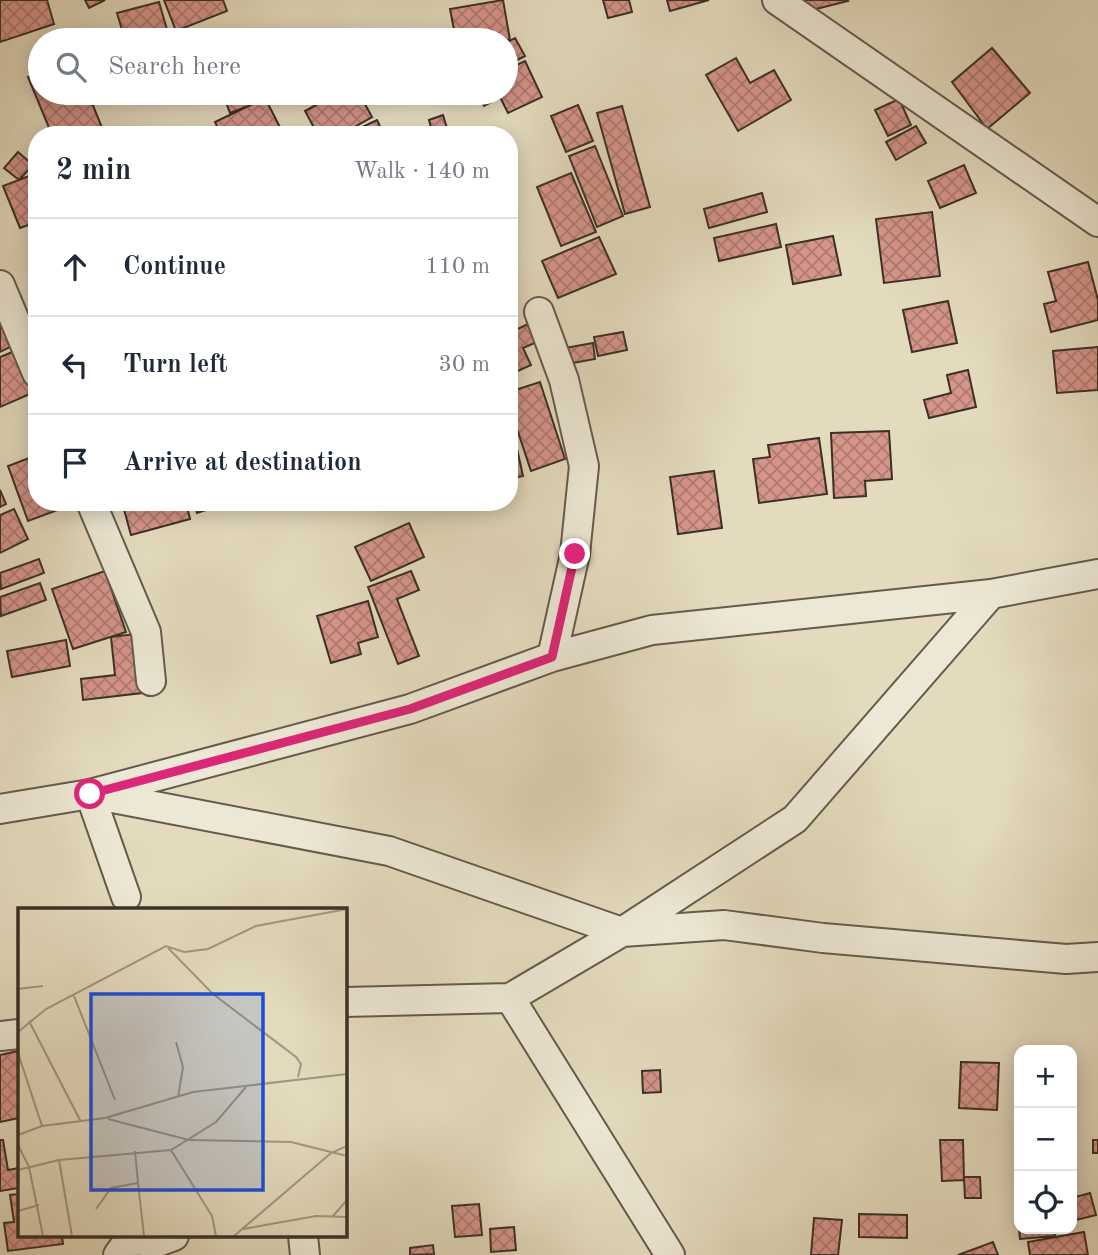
<!DOCTYPE html>
<html lang="en">
<head>
<meta charset="utf-8">
<style>
  :root { --surface:#fff; --page:#f6f6f7; --text:#1f2937; --muted:#747a83; --line:#e0e1e3 }
  body { margin:0; font-family:"Old Standard TT",serif; background:var(--page); color:var(--text) }
  .controls { position:absolute; right:21px; bottom:21px; display:grid; overflow:hidden; border-radius:14px; box-shadow:0 4px 18px #0003 }
  .controls button { width:63px; height:63px; display:grid; place-items:center; padding:0; border:0; border-bottom:2px solid var(--line); background:var(--surface); color:var(--text); font:35px sans-serif }
  .stop { position:absolute; width:21px; height:21px; margin:-16px; border:5px solid #db2777; border-radius:50%; background:#fff }
  .stop.end { background:#db2777; border-color:#fff; box-shadow:0 2px 7px #0008 }
  .list { margin:0; padding:0; list-style:none }
  h2 { display:flex; justify-content:space-between; align-items:center; height:91px; margin:0; padding:0 28px; font-size:30px }
  h2 small { font-size:23px; font-weight:400; color:var(--muted) }
  .list li { display:grid; grid-template-columns:46px 1fr auto; gap:21px; align-items:center; box-sizing:border-box; height:98px; padding:0 28px; border-top:2px solid var(--line) }
  .list b { display:block; font-size:26px; white-space:nowrap }
  .list em { font-size:23px; font-style:normal; color:var(--muted) }
  .icon { flex:none; width:38px; height:38px; fill:none; stroke:currentColor; stroke-width:2; stroke-linecap:round; stroke-linejoin:round }
  .map { position:relative; flex:none; width:1098px; height:1255px; overflow:hidden }
  .search { position:absolute; background:var(--surface); box-shadow:0 4px 18px #0003; left:28px; top:28px; width:490px; height:77px; display:flex; align-items:center; gap:18px; box-sizing:border-box; padding:0 24px; border-radius:38px; color:var(--muted); font-size:26px }
  .panel { position:absolute; background:var(--surface); box-shadow:0 4px 18px #0003; left:28px; top:126px; width:490px; height:385px; border-radius:28px }
  .map>svg:first-child { display:block }
</style>
</head>
<body>
<div class="map">
<svg width="1098" height="1255" viewBox="0 0 1098 1255">
  <defs>
    <pattern id="building-cross-hatch" width="8" height="8" patternUnits="userSpaceOnUse" patternTransform="scale(1.75)"><rect width="8" height="8" fill="#d6958b"/><path d="M0 0l8 8M0 8l8-8" fill="none" stroke="#af7a72"/></pattern>
  </defs>
  <rect width="100%" height="100%" fill="#e4dbbe"/>
  <filter id="stains"><feTurbulence type="fractalNoise" baseFrequency=".00286" numOctaves="4"/><feColorMatrix values="0 0 0 0 .2 0 0 0 0 .09 0 0 0 0 .02 0 0 0 .5 -.17"/></filter>
  <radialGradient id="worn" r=".72"><stop offset=".6" stop-color="#630" stop-opacity="0"/><stop offset="1" stop-color="#630" stop-opacity=".3"/></radialGradient>
  <!-- building -->
  <path fill="url(#building-cross-hatch)" stroke="#3b3027" stroke-width="2" d="M 0,0 L 47,0 L 54,24 L 0,42 Z
    M 85,0 L 105,0 L 89,8 Z
    M 164,0 L 223,0 L 227,11 L 176,31 Z
    M 503,0 L 510,40 L 456,40 L 450,9 Z
    M 603,0 L 629,0 L 632,12 L 608,18 Z
    M 667,0 L 709,0 L 670,11 Z
    M 805,0 L 847,0 L 848,1 L 808,11 Z
    M 159,2 L 170,40 L 125,40 L 117,13 Z
    M 515,38 L 525,56 L 506,66 L 506,43 Z
    M 992,48 L 1030,93 L 987,129 L 952,82 Z
    M 736,58 L 750,83 L 774,70 L 791,100 L 738,131 L 706,75 Z
    M 525,61 L 542,97 L 508,113 L 498,93 L 506,93 L 506,70 Z
    M 40,72 L 40,93 L 88,93 L 105,135 L 52,135 L 28,77 Z
    M 235,93 L 244,93 L 249,106 L 230,113 L 224,97 Z
    M 338,93 L 359,93 L 372,117 L 340,135 L 318,135 L 305,111 Z
    M 477,93 L 496,93 L 499,98 L 484,106 Z
    M 265,98 L 284,135 L 221,135 L 215,122 Z
    M 899,99 L 911,125 L 888,136 L 875,110 Z
    M 578,105 L 593,141 L 566,152 L 551,116 Z
    M 622,106 L 650,207 L 625,214 L 597,113 Z
    M 443,115 L 449,135 L 433,135 L 429,120 Z
    M 377,120 L 384,135 L 359,135 L 356,130 Z
    M 916,126 L 926,143 L 896,160 L 886,142 Z
    M 595,146 L 623,216 L 597,227 L 569,156 Z
    M 18,152 L 33,165 L 19,180 L 4,168 Z
    M 964,165 L 976,193 L 940,208 L 928,181 Z
    M 37,173 L 37,222 L 20,228 L 3,186 Z
    M 571,173 L 596,232 L 561,246 L 537,187 Z
    M 762,193 L 767,212 L 709,228 L 704,209 Z
    M 932,212 L 940,276 L 884,283 L 876,219 Z
    M 776,224 L 781,247 L 719,261 L 714,238 Z
    M 833,236 L 841,275 L 793,284 L 786,245 Z
    M 599,237 L 616,274 L 558,298 L 542,261 Z
    M 1088,262 L 1098,300 L 1098,320 L 1051,332 L 1044,304 L 1056,301 L 1048,272 Z
    M 948,301 L 957,343 L 912,352 L 903,310 Z
    M 0,310 L 16,344 L 0,352 Z
    M 528,324 L 537,342 L 523,348 L 531,365 L 509,375 L 509,333 Z
    M 623,332 L 627,350 L 598,356 L 594,337 Z
    M 593,343 L 595,359 L 567,364 L 565,348 Z
    M 1098,347 L 1098,390 L 1057,393 L 1053,351 Z
    M 19,349 L 37,391 L 0,407 L 0,357 Z
    M 968,370 L 976,407 L 929,418 L 924,400 L 951,393 L 947,375 Z
    M 540,382 L 565,459 L 531,471 L 509,405 L 509,392 Z
    M 509,412 L 523,476 L 509,479 Z
    M 889,431 L 892,479 L 865,481 L 866,496 L 834,498 L 831,433 Z
    M 819,438 L 827,494 L 759,503 L 753,459 L 770,457 L 768,445 Z
    M 37,455 L 37,502 L 71,502 L 71,505 L 28,521 L 8,466 Z
    M 714,471 L 722,528 L 678,534 L 670,477 Z
    M 0,490 L 6,504 L 0,507 Z
    M 122,502 L 186,502 L 190,519 L 131,535 Z
    M 194,502 L 230,502 L 197,513 Z
    M 14,509 L 28,539 L 0,553 L 0,515 Z
    M 409,523 L 424,557 L 371,581 L 355,547 Z
    M 39,559 L 44,573 L 1,589 L 0,573 Z
    M 105,571 L 126,632 L 73,649 L 52,589 Z
    M 411,571 L 419,590 L 397,599 L 419,656 L 398,664 L 368,587 Z
    M 40,583 L 46,600 L 1,616 L 0,597 Z
    M 368,601 L 378,637 L 358,643 L 361,654 L 331,663 L 317,616 Z
    M 135,634 L 142,693 L 83,700 L 81,679 L 115,675 L 111,637 Z
    M 66,640 L 70,666 L 12,677 L 7,651 Z
    M 18,1051 L 19,1118 L 0,1122 L 0,1055 Z
    M 961,1062 L 999,1063 L 997,1110 L 959,1108 Z
    M 660,1070 L 661,1092 L 643,1093 L 642,1071 Z
    M 0,1140 L 3,1140 L 8,1170 L 19,1168 L 19,1188 L 0,1191 Z
    M 940,1140 L 963,1140 L 964,1180 L 942,1181 Z
    M 1093,1140 L 1098,1140 L 1098,1153 L 1093,1153 Z
    M 964,1177 L 980,1177 L 981,1198 L 965,1198 Z
    M 1090,1193 L 1096,1215 L 1072,1221 L 1072,1198 Z
    M 19,1194 L 19,1236 L 62,1236 L 63,1244 L 8,1251 L 4,1223 L 14,1222 L 10,1195 Z
    M 479,1204 L 482,1235 L 455,1237 L 452,1206 Z
    M 859,1214 L 907,1215 L 907,1238 L 859,1237 Z
    M 814,1218 L 842,1220 L 838,1255 L 811,1255 Z
    M 1018,1218 L 1019,1229 L 1054,1229 L 1055,1236 L 1020,1239 Z
    M 514,1227 L 516,1250 L 491,1252 L 490,1229 Z
    M 1084,1232 L 1088,1255 L 1030,1255 L 1028,1242 Z
    M 993,1242 L 998,1255 L 958,1255 Z
    M 433,1245 L 434,1254 L 410,1255 L 410,1248 Z"/>
  <g fill="none" stroke-linecap="round" stroke-linejoin="round">
    <defs>
      <path id="minor" d="M 777,0 L 1098,222
        M 0,285 L 37,373
        M 539,312 L 564,380 L 584,466 L 575,554 L 552,657
        M 91,502 L 146,632 L 151,681
        M 90,794 L 126,897
        M 97,795 L 389,851 L 622,932 L 724,925 L 823,938 L 1066,959 L 1098,957
        M 0,809 L 90,794 L 410,709 L 552,657 L 652,630 L 991,594 L 1098,574
        M 510,998 L 670,1255
        M 345,1002 L 510,998 L 622,932 L 795,819 L 991,594
        M 0,1036 L 19,1034
        M 303,1236 L 305,1255
        M 118,1255 L 129,1240 L 158,1242 L 174,1236"/>
    </defs>
    <!-- minor casing -->
    <use href="#minor" stroke="#655b4d" stroke-width="32"/>
    <!-- minor -->
    <use href="#minor" stroke="#ede8d5" stroke-width="28"/>
  </g>
  <g fill="none" stroke-linecap="round" stroke-linejoin="round">
    <!-- route -->
    <path stroke="#db2777" stroke-width="9" d="M 90,794 L 410,709 L 552,657 L 575,554"/>
  </g>
  <!-- overview -->
  <g transform="translate(18 908)">
    <rect width="329" height="329" fill="#e4dbbe"/>
    <path fill="none" stroke="#a09782" stroke-width="2" d="M 150,40 L 195,86 L 278,149 L 283,156 L 280,169M 0,81 L 25,78M 56,88 L 97,192M 11,113 L 63,214M 0,124 L 28,101 L 148,38 L 166,44 L 190,41 L 238,18 L 329,1M 158,134 L 165,159 L 160,189M 0,145 L 24,218M 90,211 L 171,232 L 273,234 L 329,248M 0,227 L 24,218 L 87,210 L 175,184 L 329,166M 0,237 L 11,259 L 25,328M 153,242 L 194,308 L 198,328M 41,252 L 54,328M 0,262 L 41,252 L 153,242 L 198,214 L 228,179M 120,275 L 126,328M 78,301 L 93,280 L 120,275 L 117,243M 0,303 L 21,297M 315,308 L 329,292M 225,321 L 298,308 L 329,309M 216,328 L 313,245 L 329,238"/>
    <path fill="#1d4ed8" fill-opacity="0.15" stroke="#1d4ed8" stroke-width="3.5" d="M 73,86 L 245,86 L 245,282 L 73,282 Z"/>
    <rect width="329" height="329" fill="none" stroke="#3b3027" stroke-width="3.5"/>
  </g>
  <rect width="100%" height="100%" filter="url(#stains)"/>
  <rect width="100%" height="100%" fill="url(#worn)"/>
</svg>
<div class="controls">
<button>+</button>
<button>−</button>
<button><svg class="icon" aria-label="locate" viewBox="0 0 24 24"><circle cx="12" cy="12" r="6"/><path d="M12 2v4M12 18v4M2 12h4M18 12h4"/></svg></button>
</div>
<div class="stop" style="left:90px;top:794px"></div>
<div class="stop end" style="left:575px;top:554px"></div>
<div class="search"><svg class="icon" aria-label="search" viewBox="0 0 24 24"><circle cx="10" cy="10" r="6"/><path d="M15 15l6 6"/></svg>Search here</div>
<section class="panel">
<h2>2 min<small>Walk · 140 m</small></h2>
<ul class="list">
<li><svg class="icon" aria-label="ahead" viewBox="0 0 24 24"><path d="M12 20V5M6 11l6-6 6 6"/></svg><div><b>Continue</b></div><em>110 m</em></li>
<li><svg class="icon" aria-label="left" viewBox="0 0 24 24"><path d="M17 20v-9H6M10 6l-5 5 5 5"/></svg><div><b>Turn left</b></div><em>30 m</em></li>
<li><svg class="icon" aria-label="arrive" viewBox="0 0 24 24"><path d="M6 21V4h12l-3 4 3 4H6"/></svg><div><b>Arrive at destination</b></div></li>
</ul>
</section>
</div>
</body>
</html>
